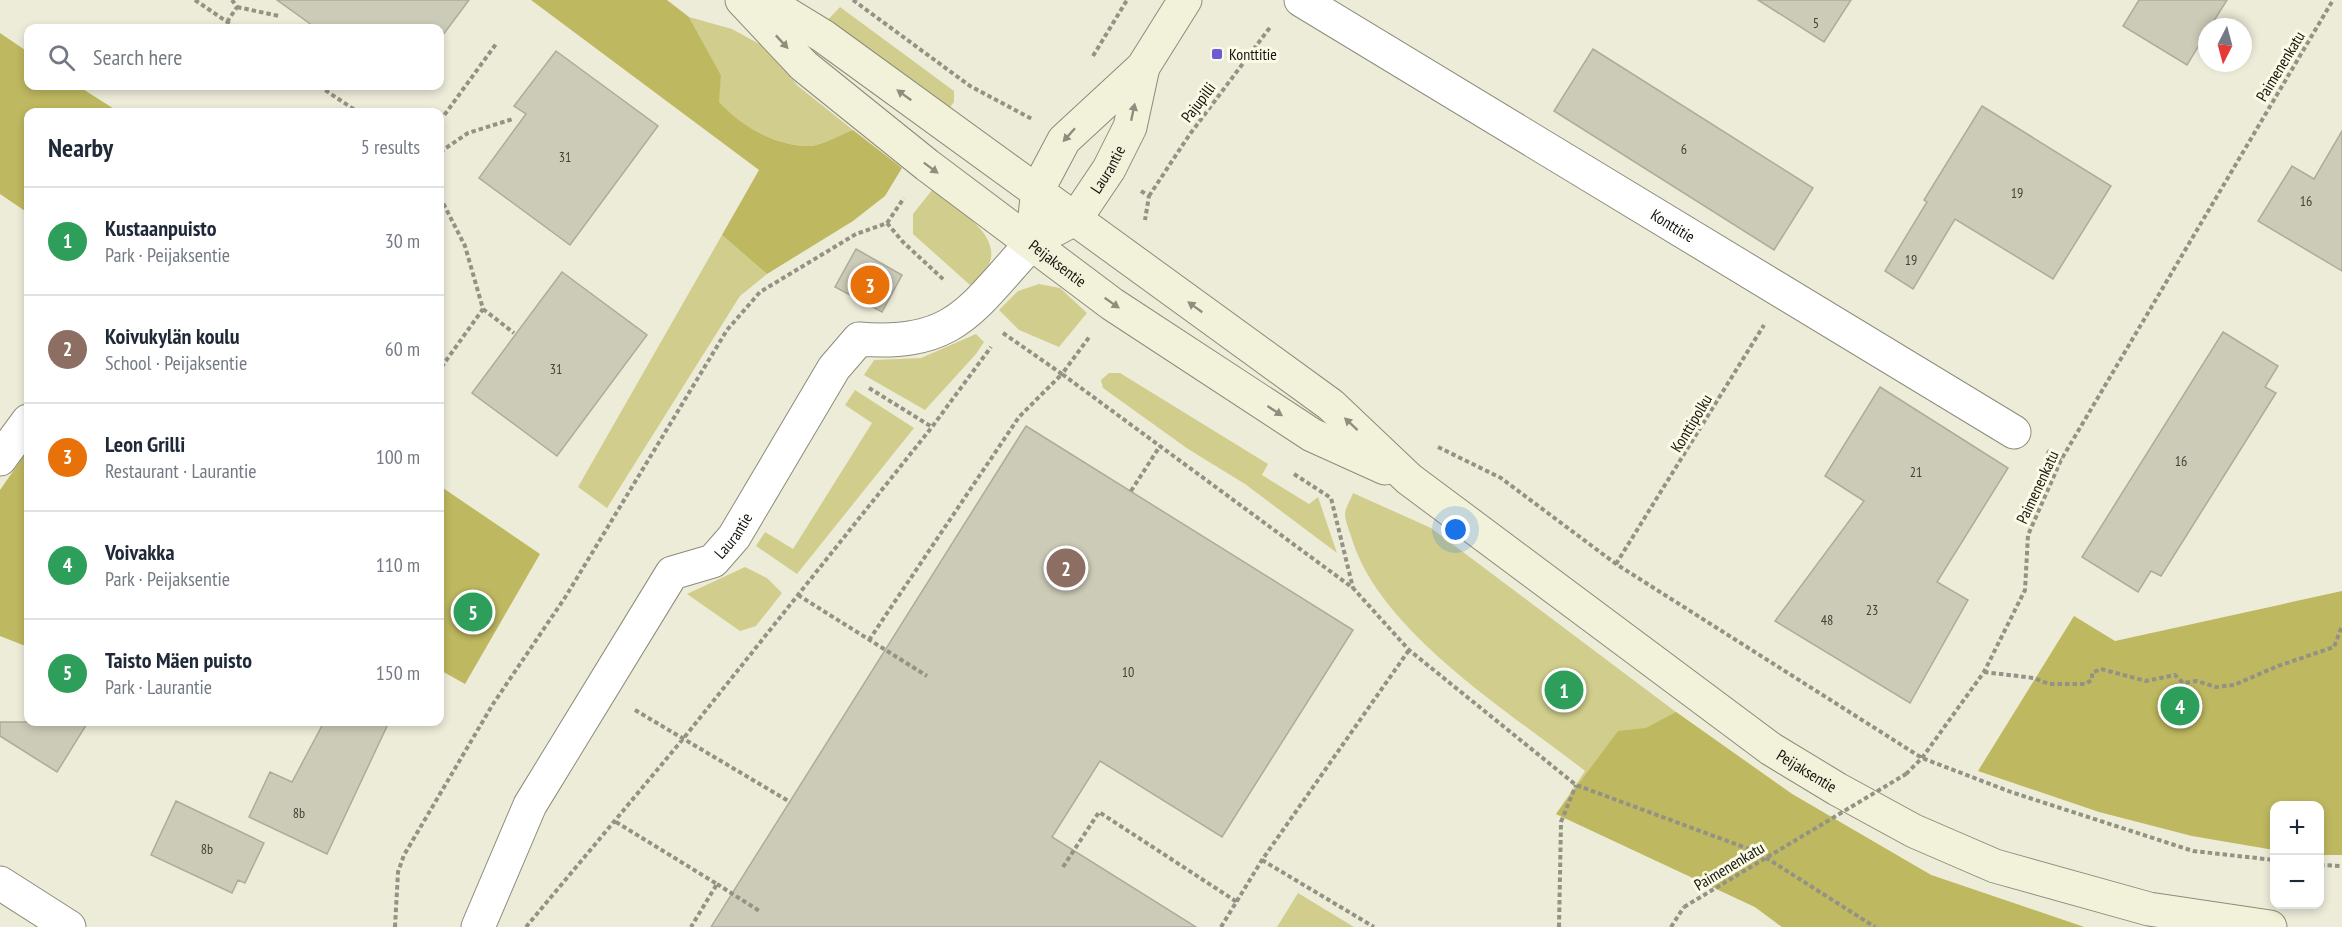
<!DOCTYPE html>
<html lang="en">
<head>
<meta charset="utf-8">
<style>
  :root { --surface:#fff; --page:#f2f2f3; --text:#1f2937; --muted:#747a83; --line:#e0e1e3; --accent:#111827 }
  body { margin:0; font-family:"PT Sans Narrow",sans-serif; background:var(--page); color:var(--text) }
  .controls { position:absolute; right:18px; bottom:18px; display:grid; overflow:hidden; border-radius:12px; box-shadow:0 3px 9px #0003 }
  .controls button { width:54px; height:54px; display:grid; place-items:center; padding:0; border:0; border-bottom:2px solid var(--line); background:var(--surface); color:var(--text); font:30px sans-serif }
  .compass { position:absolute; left:2198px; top:18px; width:54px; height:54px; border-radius:50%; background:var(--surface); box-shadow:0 3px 9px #0003; rotate:186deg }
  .you { position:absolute; left:1456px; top:530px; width:21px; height:21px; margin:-15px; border:4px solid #fff; border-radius:50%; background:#1a73e8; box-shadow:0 0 0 9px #1a73e833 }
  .badge { display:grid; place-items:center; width:39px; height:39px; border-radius:50%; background:var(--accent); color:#fff; font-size:20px; font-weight:700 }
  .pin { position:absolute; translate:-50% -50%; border:3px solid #fff; box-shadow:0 2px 6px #0006 }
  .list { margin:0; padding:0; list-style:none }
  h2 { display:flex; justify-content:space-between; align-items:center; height:78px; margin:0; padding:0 24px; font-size:26px }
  h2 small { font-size:20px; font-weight:400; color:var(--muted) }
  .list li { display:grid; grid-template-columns:39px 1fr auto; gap:18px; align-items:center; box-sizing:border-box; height:108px; padding:0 24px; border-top:2px solid var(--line) }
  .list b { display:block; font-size:22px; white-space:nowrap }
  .list p { margin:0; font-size:20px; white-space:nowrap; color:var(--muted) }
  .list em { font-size:20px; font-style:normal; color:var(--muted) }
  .icon { flex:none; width:33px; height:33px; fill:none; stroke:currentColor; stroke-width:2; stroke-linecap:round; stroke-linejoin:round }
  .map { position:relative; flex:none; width:2342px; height:927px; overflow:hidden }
  .search { position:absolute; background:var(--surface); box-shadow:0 3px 9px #0003; left:24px; top:24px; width:420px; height:66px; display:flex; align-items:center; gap:15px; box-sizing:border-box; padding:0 21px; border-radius:12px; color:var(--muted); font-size:22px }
  .panel { position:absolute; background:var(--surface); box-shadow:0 3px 9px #0003; left:24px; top:108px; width:420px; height:618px; border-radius:12px }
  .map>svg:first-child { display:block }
</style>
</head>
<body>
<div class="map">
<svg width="2342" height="927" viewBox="0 0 2342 927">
  <rect width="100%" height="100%" fill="#edecd9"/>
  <!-- green -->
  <path fill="#d1ce8d" d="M 840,7 L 954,91 L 954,102 L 948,110 L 824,24 Z
    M 689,17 L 732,29 L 765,47 L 798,86 L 853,130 C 841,134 822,146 809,146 C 775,146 741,126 718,102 L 721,75 Z
    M 932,190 C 962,212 1024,247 970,285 L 913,234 L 913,214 Z
    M 722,235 L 767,274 L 740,296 L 607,508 L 578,487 Z
    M 1039,284 L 1060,288 L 1087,313 L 1059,347 L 1019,330 L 999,310 L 1018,291 Z
    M 976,334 L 984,342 L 976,354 L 925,410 L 864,375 L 874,360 L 921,358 Z
    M 1109,373 L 1120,373 L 1268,464 L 1262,475 L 1309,504 L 1318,497 L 1337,553 L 1245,484 L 1188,449 L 1103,388 L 1101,380 Z
    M 855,390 L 914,428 L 797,574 L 756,546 L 765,532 L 793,549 L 872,423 L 845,405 Z
    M 1353,493 L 1431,528 L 1676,712 L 1792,794 L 1931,875 L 2084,927 L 1782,927 L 1755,907 L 1556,814 L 1585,771 C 1510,712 1378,631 1351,536 C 1349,530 1345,520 1345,514 C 1345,508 1351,499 1353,493 Z
    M 745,567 L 767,578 L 782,593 L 756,626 L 740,631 L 687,594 Z
    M 1298,893 L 1354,927 L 1277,927 Z"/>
  <!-- forest -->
  <path fill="#beb860" d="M 531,0 L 667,0 L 689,17 L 721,75 L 719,102 C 741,126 775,146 809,146 C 822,146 841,134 853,130 L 902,168 L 885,196 L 853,221 L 767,274 L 722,235 L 759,170 Z
    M 0,33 L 28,52 L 28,86 L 78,86 L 119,112 L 28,112 L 28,213 L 0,194 Z
    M 28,450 L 28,647 L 0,636 L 0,490 Z
    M 440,486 L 540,554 L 465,684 L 440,670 Z
    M 2342,591 L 2342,855 L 2320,855 L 2320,806 L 2274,806 L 2274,850 L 2192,836 L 2099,812 L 1978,771 L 2074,616 L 2115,641 Z
    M 1676,712 L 1792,794 L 1931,875 L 2084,927 L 1782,927 L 1755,907 L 1556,814 L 1618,731 L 1646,728 Z"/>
  <!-- building -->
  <path fill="#cccbb8" stroke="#adac9a" stroke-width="1.5" d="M 277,0 L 469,0 L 440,39 L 440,28 L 316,28 Z
    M 1758,0 L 1851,0 L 1824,42 Z
    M 2139,0 L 2227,0 L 2210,27 L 2207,27 L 2207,32 L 2187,65 L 2123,26 Z
    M 1593,49 L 1813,188 L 1774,250 L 1554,111 Z
    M 556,51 L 658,126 L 570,245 L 479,178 L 526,114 L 514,106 Z
    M 1982,106 L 2111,186 L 2053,279 L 1955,219 L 1913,289 L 1885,271 L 1927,202 L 1924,200 Z
    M 2342,131 L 2342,271 L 2258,221 L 2292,166 L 2314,179 Z
    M 856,249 L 902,275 L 882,312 L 835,287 Z
    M 562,272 L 647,335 L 557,456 L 472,393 Z
    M 2223,332 L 2278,366 L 2265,387 L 2276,393 L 2161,576 L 2151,571 L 2138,592 L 2082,557 Z
    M 1880,387 L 2008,468 L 1937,582 L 1968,600 L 1910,703 L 1775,621 L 1864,501 L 1825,476 Z
    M 1026,426 L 1353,630 L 1222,837 L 1100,761 L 1052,837 L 1196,927 L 711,927 Z
    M 0,722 L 88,722 L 57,772 L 0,736 Z
    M 324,722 L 389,722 L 327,854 L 249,817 L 270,772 L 292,782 Z
    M 176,801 L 264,843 L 245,883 L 238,880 L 232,893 L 151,855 Z"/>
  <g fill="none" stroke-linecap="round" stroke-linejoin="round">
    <defs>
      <g id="street">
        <path id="s1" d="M 1301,0 L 2014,432"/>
        <path d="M 0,459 L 28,421"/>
        <path d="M 0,883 L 69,927"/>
        <path id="s2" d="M 478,927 L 530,805 L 672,573 L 713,561 L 734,537 L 834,368 L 859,339 C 957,347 972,307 1032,243"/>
      </g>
      <g id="secondary">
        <path id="s3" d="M 742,0 L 804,66 L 927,165 L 1112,304 L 1312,435 L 1385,468"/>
        <path id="s4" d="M 764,0 L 823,36 L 1331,405 L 1409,479 L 1771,749 L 1837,789 L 1914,831 L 1995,866 L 2149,909 L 2270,927"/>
        <path id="s5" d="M 1056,229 L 1076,218 L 1109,169 L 1130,127 L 1143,67"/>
        <path d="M 1032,243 L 1038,189 L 1064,140 L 1143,67 L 1185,0"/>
      </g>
    </defs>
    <!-- street casing -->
    <use href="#street" stroke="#8c8c7a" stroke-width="35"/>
    <!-- secondary casing -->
    <use href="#secondary" stroke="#8c8c7a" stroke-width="35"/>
    <!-- path -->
    <path stroke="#939285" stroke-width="4" stroke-dasharray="4.5 3" stroke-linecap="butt" d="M 195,0 L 236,28
      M 853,0 L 970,86 L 1032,119
      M 237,7 L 279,16
      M 227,22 L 237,7 L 232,0
      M 1093,56 L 1127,0
      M 319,86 L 358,112
      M 440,121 L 496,44
      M 440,152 L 468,133 L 513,119
      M 1141,191 L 1149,196 L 1145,220
      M 1149,196 L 1190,134 L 1271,26
      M 440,197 L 465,246 L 483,309 L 440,369
      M 887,223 L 903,242 L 944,280
      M 483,309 L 514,333
      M 1003,333 L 1062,374 L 1090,336
      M 869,388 L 932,427
      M 1438,447 L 1501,478 L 1616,564 L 1922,758 L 2011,792 L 2193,851 L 2274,860
      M 2047,451 L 2061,460
      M 1294,474 L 1331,498 L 1353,588
      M 1131,491 L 1160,446
      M 1616,564 L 1764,325
      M 798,595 L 927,676
      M 869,640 L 1019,417 L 1062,374 L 1353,588 L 1409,650 L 1576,785 L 1757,852 L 1875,927
      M 1984,672 L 2034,678 L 2049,684 L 2085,684 L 2092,680 L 2092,673 L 2101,669 L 2146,681 L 2175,675 L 2183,683 L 2197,681 L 2216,687 L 2234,685 L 2278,666 L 2334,647 L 2342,626
      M 635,710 L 790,802
      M 1906,774 L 1922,758 L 1984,672 L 2025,590 L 2028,535 L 2061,460 L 2333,0
      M 616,822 L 717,884 L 691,927
      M 1262,860 L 1374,927
      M 2320,865 L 2342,866
      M 1063,867 L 1099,812 L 1237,902
      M 717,884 L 761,912
      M 395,927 L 398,872 L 404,855 L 493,704 L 566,596 L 727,330 L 760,292 L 856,234 L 887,223 L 904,198
      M 526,927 L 683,739 L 932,427 L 991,347
      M 1221,927 L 1262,860 L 1409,650
      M 1559,927 L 1561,822 L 1576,785
      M 1671,927 L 1684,907"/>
    <!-- street -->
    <use href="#street" stroke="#fff" stroke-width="33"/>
    <!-- secondary -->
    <use href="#secondary" stroke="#f2f1d9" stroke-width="33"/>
    <!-- path-bridge -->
    <path stroke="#939285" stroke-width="4" stroke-dasharray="4.5 3" stroke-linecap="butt" d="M 1684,907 L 1906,774"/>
  </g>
  <!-- one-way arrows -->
  <defs><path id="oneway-solid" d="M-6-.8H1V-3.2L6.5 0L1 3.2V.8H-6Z" transform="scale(1.5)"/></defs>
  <g fill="#8f8e7e">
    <use href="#oneway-solid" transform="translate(782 42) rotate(47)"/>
    <use href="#oneway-solid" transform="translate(904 95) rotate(-144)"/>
    <use href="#oneway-solid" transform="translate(1133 112) rotate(-78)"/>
    <use href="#oneway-solid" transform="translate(1069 135) rotate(132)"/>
    <use href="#oneway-solid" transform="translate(931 168) rotate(37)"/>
    <use href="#oneway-solid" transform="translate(1112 303) rotate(35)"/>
    <use href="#oneway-solid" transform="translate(1195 307) rotate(-144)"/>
    <use href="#oneway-solid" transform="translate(1275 411) rotate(33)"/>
    <use href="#oneway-solid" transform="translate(1351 424) rotate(-137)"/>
  </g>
  <!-- markers -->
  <rect fill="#6d5cd6" stroke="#fafae6" stroke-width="2" x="1211" y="48" width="12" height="12" rx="3"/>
  <g text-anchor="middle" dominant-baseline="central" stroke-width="6" stroke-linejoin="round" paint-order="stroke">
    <!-- number labels -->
    <g font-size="14" fill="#434238">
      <text x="1816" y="23">5</text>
      <text x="1684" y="149">6</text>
      <text x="565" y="157">31</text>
      <text x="2017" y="193">19</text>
      <text x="2306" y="201">16</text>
      <text x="1911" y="260">19</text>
      <text x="556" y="369">31</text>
      <text x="2181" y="461">16</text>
      <text x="1916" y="472">21</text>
      <text x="1872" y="610">23</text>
      <text x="1827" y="620">48</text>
      <text x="1128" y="672">10</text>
      <text x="299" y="813">8b</text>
      <text x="207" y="849">8b</text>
    </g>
    <!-- poi labels -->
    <g font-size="16" fill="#15140e" stroke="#fafae6" text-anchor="start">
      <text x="1229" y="54">Konttitie</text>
    </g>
    <!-- street labels -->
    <g font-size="16" fill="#15140e" stroke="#fafae6">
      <text transform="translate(2280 66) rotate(-59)">Paimenenkatu</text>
      <text transform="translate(1198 102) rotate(-53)">Pajupilli</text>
      <text stroke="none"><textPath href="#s5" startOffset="81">Laurantie</textPath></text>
      <text stroke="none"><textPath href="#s1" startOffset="435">Konttitie</textPath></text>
      <text stroke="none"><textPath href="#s3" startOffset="412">Peijaksentie</textPath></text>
      <text transform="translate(1691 423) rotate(-59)">Konttipolku</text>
      <text transform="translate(2037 487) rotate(-65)">Paimenenkatu</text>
      <text stroke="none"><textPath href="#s2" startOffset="480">Laurantie</textPath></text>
      <text stroke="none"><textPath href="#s4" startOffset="1298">Peijaksentie</textPath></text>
      <text transform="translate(1729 866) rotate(-31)">Paimenenkatu</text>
    </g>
  </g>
</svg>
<div class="controls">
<button>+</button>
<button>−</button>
</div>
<svg class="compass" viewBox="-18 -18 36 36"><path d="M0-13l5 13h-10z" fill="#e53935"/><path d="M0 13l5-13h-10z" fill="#747a83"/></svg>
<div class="you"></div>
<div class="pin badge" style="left:1564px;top:690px;background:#2e9e5b">1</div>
<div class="pin badge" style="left:1066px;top:568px;background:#8d6e63">2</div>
<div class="pin badge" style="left:870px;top:285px;background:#e8710a">3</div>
<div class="pin badge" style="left:2180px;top:706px;background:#2e9e5b">4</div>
<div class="pin badge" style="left:473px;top:612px;background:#2e9e5b">5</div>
<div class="search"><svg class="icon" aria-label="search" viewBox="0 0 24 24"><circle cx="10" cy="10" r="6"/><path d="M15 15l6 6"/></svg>Search here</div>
<section class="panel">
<h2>Nearby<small>5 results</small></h2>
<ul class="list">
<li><span class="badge" style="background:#2e9e5b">1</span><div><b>Kustaanpuisto</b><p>Park · Peijaksentie</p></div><em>30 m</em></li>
<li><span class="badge" style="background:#8d6e63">2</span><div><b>Koivukylän koulu</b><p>School · Peijaksentie</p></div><em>60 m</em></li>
<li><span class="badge" style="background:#e8710a">3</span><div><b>Leon Grilli</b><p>Restaurant · Laurantie</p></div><em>100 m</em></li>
<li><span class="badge" style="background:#2e9e5b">4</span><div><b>Voivakka</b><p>Park · Peijaksentie</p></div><em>110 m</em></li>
<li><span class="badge" style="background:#2e9e5b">5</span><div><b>Taisto Mäen puisto</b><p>Park · Laurantie</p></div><em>150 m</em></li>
</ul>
</section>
</div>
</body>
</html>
